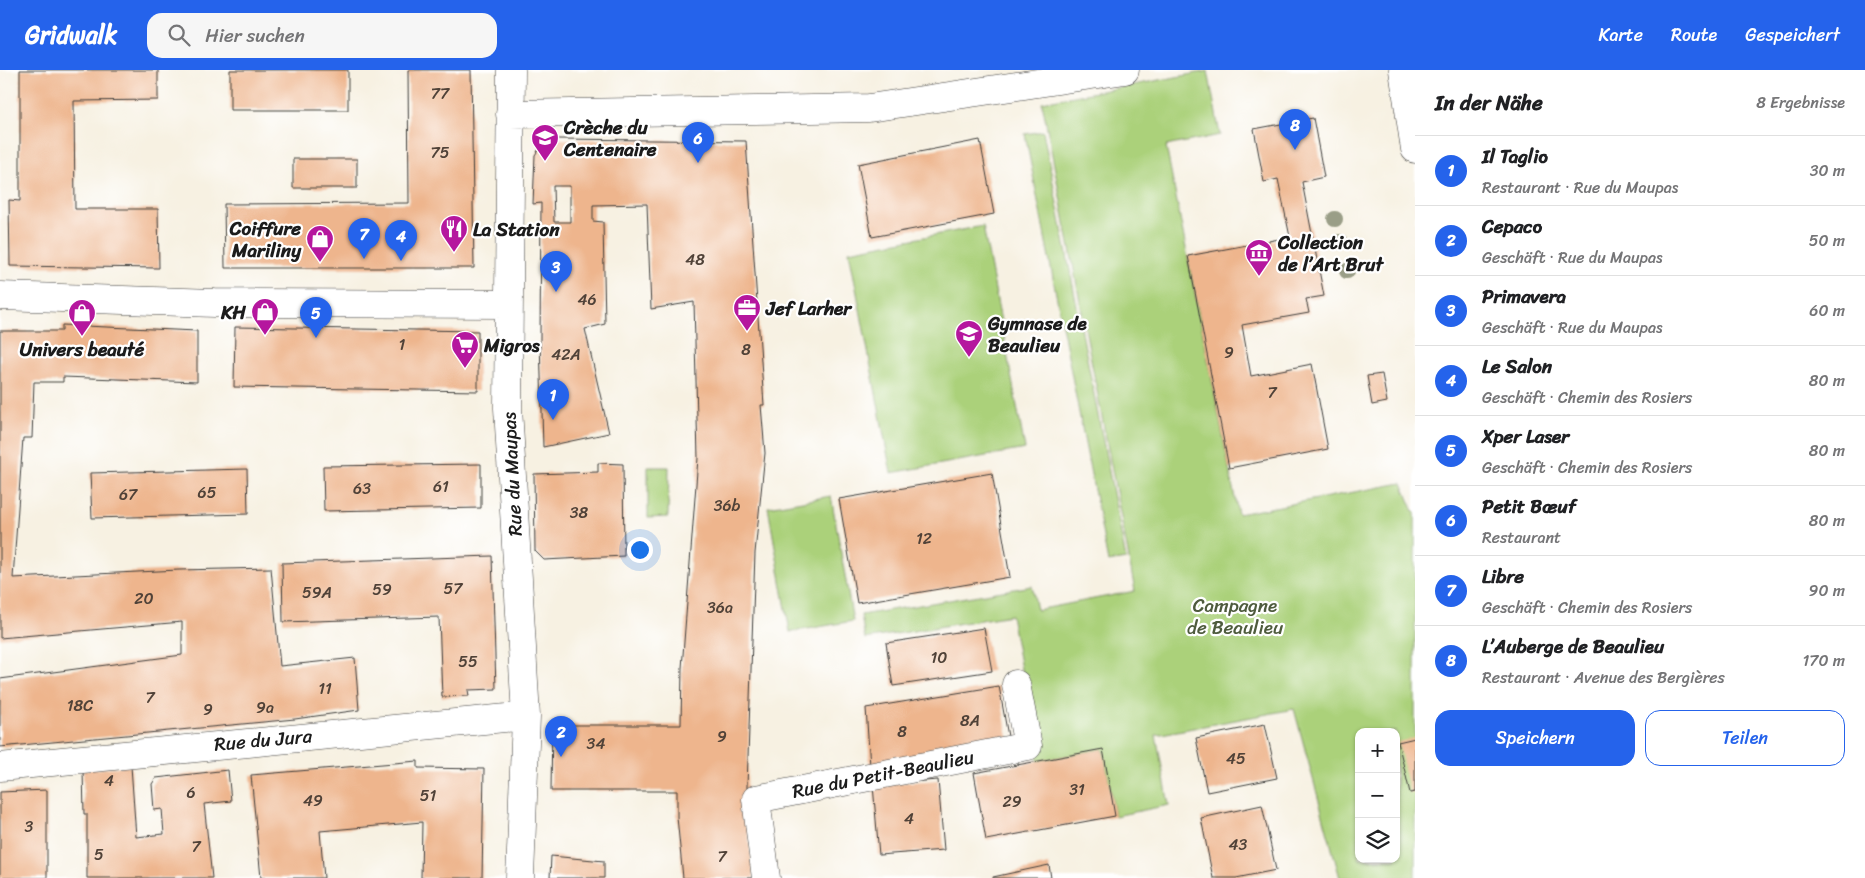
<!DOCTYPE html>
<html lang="de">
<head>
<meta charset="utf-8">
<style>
  :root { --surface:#fff; --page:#f6f6f6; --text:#202124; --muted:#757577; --line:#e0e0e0; --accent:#2563eb }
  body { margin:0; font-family:Sriracha,sans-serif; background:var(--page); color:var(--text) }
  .controls { position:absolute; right:15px; bottom:15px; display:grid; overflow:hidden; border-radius:10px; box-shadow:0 1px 4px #0004 }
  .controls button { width:45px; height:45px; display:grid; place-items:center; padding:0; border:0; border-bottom:1px solid var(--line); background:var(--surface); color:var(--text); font:25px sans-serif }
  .you { position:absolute; left:639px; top:479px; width:18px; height:18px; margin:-12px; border:4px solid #fff; border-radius:50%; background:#1a73e8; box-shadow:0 0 0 8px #1a73e833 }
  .badge { display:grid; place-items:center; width:32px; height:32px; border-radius:50%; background:var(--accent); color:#fff; font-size:16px; font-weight:700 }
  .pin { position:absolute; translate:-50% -41px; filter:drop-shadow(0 1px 2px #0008) }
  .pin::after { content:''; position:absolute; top:26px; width:18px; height:15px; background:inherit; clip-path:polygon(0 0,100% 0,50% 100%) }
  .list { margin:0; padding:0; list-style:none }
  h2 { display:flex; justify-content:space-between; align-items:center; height:65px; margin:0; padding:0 20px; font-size:21px }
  h2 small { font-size:16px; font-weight:400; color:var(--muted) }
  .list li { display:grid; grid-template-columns:32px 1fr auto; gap:15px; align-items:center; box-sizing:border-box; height:70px; padding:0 20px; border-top:1px solid var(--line) }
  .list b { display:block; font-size:19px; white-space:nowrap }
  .list p { margin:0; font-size:16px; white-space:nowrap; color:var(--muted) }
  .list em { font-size:16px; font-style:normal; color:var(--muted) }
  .actions { display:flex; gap:10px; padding:15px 20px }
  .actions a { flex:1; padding:11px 0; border:1px solid var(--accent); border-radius:15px; text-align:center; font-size:18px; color:var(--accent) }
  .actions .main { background:var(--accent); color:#fff }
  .icon { flex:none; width:28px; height:28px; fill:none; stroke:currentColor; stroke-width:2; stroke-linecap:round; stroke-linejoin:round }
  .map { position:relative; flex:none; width:1415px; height:808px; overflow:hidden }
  header { display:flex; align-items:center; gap:30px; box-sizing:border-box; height:70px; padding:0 25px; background:var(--accent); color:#fff }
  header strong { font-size:24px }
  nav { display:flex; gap:28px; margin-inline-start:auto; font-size:18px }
  .search { width:350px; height:45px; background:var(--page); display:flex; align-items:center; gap:12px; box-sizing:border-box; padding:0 18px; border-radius:15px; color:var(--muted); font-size:19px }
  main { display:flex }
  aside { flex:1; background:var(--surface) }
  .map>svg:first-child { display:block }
</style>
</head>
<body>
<header>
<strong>Gridwalk</strong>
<div class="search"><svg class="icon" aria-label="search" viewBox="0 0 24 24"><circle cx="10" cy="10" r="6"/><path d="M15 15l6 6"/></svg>Hier suchen</div>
<nav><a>Karte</a><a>Route</a><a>Gespeichert</a></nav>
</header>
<main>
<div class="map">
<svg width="1415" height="808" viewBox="0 0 1415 808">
  <rect width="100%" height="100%" fill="#fff"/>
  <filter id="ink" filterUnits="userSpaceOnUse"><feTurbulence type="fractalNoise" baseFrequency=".02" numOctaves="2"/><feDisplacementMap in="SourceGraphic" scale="10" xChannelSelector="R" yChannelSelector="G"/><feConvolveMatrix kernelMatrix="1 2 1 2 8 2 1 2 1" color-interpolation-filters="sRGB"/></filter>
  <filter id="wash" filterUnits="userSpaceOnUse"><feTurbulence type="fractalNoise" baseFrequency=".0096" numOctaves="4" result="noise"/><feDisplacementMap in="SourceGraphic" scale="20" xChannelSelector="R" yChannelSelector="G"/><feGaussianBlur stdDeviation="1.12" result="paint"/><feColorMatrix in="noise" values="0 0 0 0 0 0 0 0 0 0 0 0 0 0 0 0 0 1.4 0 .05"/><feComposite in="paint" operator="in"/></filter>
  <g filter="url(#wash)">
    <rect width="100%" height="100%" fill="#f7f1e2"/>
    <!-- green -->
    <path fill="#abd17a" stroke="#64764b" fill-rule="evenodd" d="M 1208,1 L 1220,65 L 1166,76 L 1238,444 L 1402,413 L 1415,444 L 1415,808 L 1340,808 L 1294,639 L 1156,665 L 1169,735 L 1115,746 L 1103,679 L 1038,691 L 1011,545 L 865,569 L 861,545 L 1032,516 L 1037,540 L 1135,521 L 1042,32 ZM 1359,662 L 1396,662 L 1396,789 L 1359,789 Z
      M 1043,61 L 1126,489 L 1108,492 L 1025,64 Z
      M 983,156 L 1025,379 L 891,403 L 849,181 Z
      M 648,397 L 669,397 L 668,447 L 648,448 Z
      M 831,426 L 853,551 L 790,562 L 768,437 Z"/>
    <g id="blocks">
      <!-- building -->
      <path fill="#eeb58d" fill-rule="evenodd" d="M 20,0 L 158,0 L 158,30 L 74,31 L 75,139 L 158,139 L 159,198 L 10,196 L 9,130 L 20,131 Z
        M 230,0 L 348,0 L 348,40 L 230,40 Z
        M 408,0 L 471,0 L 474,198 L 225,198 L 224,134 L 409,133 Z
        M 1313,48 L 1324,107 L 1302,112 L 1324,226 L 1306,229 L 1309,243 L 1242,255 L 1251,306 L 1312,294 L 1328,379 L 1229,398 L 1188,186 L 1290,167 L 1278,109 L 1264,112 L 1254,59 Z
        M 557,69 L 746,71 L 764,335 L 761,335 L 765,383 L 755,483 L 746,746 L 754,808 L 683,808 L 677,747 L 677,721 L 551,721 L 552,655 L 681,655 L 682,598 L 698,388 L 694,232 L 651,239 L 647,134 L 593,135 L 593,151 L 603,152 L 605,254 L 585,259 L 609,363 L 543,377 L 540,270 L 541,133 L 533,134 L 535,85 L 541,76 ZM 553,116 L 570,116 L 570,152 L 554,152 Z
        M 980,70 L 994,144 L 872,167 L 858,94 Z
        M 293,89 L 357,89 L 357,118 L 293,118 Z
        M 62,255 L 197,261 L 197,312 L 63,307 L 63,312 L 34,312 L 32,368 L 23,368 L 13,508 L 179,500 L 271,498 L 280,596 L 355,588 L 359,640 L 295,649 L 0,677 L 0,609 L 182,585 L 182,552 L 0,568 L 0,261 L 62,261 Z
        M 235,257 L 478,261 L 478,321 L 234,317 Z
        M 1382,304 L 1387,332 L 1372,335 L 1367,306 Z
        M 598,393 L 623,394 L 624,486 L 544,490 L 535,481 L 534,404 L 598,402 Z
        M 481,394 L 481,438 L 324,441 L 323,396 Z
        M 247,399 L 248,444 L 92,448 L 90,403 Z
        M 992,403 L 1010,507 L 857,533 L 839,429 Z
        M 492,486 L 496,619 L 468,620 L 469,626 L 442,627 L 439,547 L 283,552 L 282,493 Z
        M 984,558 L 992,601 L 893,616 L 886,573 Z
        M 999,616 L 1009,672 L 870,696 L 866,638 Z
        M 1265,654 L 1277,708 L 1207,722 L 1196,668 Z
        M 1415,668 L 1415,722 L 1410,723 L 1398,672 Z
        M 1103,679 L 1115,746 L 986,770 L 974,703 Z
        M 418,691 L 418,698 L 484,699 L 482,808 L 421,808 L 422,752 L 320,761 L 324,808 L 261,808 L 251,705 Z
        M 131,696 L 136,767 L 164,764 L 162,739 L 154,740 L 152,714 L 156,708 L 228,700 L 231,731 L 204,734 L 212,808 L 87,808 L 87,744 L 84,744 L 83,700 Z
        M 938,710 L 944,780 L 879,785 L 873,715 Z
        M 47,720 L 47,808 L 0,808 L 0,722 Z
        M 1262,735 L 1276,800 L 1236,808 L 1213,808 L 1201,748 Z
        M 551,786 L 604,791 L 604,808 L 550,808 Z
        M 1049,795 L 1051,808 L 993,808 L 993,807 Z"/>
    </g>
  </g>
  <g filter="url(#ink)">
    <use href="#blocks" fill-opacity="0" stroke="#3d3c3a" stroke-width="1"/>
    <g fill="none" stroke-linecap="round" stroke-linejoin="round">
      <defs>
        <path id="minor" d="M 511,0 L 508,338 L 526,646 L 520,808
          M 1403,0 L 1415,79
          M 510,44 L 869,38 L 1125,0
          M 0,226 L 215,233 L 508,234
          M 0,697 L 526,646
          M 766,808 L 756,729 L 1028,676 L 1016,614"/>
      </defs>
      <!-- minor casing -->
      <use href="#minor" stroke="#3d3c3a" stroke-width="29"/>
      <!-- minor -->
      <use href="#minor" stroke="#fff" stroke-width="28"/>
    </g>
    <!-- trees -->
    <g fill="#9a9e87">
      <circle cx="1335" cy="149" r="8"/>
      <circle cx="1340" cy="172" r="8"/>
      <circle cx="1347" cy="201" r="8"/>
    </g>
  </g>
  <!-- icons -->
  <defs>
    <symbol id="school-pin" viewBox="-11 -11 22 30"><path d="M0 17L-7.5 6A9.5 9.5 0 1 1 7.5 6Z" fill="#b5179e" stroke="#fff"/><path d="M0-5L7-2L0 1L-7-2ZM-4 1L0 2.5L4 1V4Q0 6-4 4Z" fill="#fff"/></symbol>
    <symbol id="restaurant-pin" viewBox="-11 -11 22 30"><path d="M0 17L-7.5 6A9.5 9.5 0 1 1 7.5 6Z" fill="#b5179e" stroke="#fff"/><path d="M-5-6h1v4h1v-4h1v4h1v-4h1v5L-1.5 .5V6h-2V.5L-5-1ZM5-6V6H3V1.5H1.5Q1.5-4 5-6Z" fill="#fff"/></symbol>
    <symbol id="shop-pin" viewBox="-11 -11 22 30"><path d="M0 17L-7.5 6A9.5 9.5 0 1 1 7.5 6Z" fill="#b5179e" stroke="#fff"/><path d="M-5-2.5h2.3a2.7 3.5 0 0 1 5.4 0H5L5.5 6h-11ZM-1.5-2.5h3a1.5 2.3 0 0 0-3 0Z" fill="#fff"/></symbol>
    <symbol id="museum-pin" viewBox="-11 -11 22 30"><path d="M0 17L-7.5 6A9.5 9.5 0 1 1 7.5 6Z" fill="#b5179e" stroke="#fff"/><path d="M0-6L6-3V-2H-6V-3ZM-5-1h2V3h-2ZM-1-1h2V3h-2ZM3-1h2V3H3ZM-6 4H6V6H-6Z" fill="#fff"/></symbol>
    <symbol id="office-pin" viewBox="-11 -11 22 30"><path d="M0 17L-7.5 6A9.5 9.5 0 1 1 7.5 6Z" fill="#b5179e" stroke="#fff"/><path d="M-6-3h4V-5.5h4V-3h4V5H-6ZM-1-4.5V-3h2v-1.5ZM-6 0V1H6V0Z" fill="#fff"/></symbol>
    <symbol id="supermarket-pin" viewBox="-11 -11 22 30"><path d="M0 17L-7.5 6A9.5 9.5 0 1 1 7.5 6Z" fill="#b5179e" stroke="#fff"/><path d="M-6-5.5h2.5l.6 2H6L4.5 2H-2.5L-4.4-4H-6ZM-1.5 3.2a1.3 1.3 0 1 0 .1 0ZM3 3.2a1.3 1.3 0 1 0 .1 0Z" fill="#fff"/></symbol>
  </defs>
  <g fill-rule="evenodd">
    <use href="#school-pin" x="529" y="52" width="32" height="43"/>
    <use href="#restaurant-pin" x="438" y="143" width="32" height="43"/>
    <use href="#shop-pin" x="304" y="153" width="32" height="43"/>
    <use href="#museum-pin" x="1243" y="167" width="32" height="43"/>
    <use href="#office-pin" x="731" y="222" width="32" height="43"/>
    <use href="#shop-pin" x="249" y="226" width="32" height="43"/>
    <use href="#shop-pin" x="66" y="227" width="32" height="43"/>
    <use href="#school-pin" x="953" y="248" width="32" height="43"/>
    <use href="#supermarket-pin" x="449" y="259" width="32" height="43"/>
  </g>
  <g text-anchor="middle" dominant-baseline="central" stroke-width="4.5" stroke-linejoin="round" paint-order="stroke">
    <!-- number labels -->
    <g font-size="16" fill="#504238">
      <text x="440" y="23">77</text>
      <text x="440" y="82">75</text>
      <text x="695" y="189">48</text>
      <text x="587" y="229">46</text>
      <text x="402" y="274">1</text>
      <text x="746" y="279">8</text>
      <text x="1229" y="282">9</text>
      <text x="566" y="284">42A</text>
      <text x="1272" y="322">7</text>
      <text x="441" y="416">61</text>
      <text x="362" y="418">63</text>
      <text x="207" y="422">65</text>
      <text x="128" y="424">67</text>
      <text x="727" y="435">36b</text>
      <text x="579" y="442">38</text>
      <text x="924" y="468">12</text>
      <text x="453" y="518">57</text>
      <text x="382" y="519">59</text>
      <text x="317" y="522">59A</text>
      <text x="144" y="528">20</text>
      <text x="720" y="537">36a</text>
      <text x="939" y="587">10</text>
      <text x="468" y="591">55</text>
      <text x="325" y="618">11</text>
      <text x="150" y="627">7</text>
      <text x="80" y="635">18C</text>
      <text x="265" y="637">9a</text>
      <text x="208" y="639">9</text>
      <text x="970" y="650">8A</text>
      <text x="902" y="661">8</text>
      <text x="722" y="666">9</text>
      <text x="596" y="673">34</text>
      <text x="1236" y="688">45</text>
      <text x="109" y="710">4</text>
      <text x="1077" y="719">31</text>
      <text x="191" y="722">6</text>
      <text x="428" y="725">51</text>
      <text x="313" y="730">49</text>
      <text x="1012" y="731">29</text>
      <text x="909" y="748">4</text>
      <text x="29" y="756">3</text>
      <text x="1238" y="774">43</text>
      <text x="196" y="776">7</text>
      <text x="99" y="784">5</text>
      <text x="722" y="786">7</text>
    </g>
    <!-- poi labels -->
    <g font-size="19" font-weight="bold" fill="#1c1c1c" stroke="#fff" text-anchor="start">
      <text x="564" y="57">Crèche du<tspan x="564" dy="22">Centenaire</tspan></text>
      <text x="301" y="158" text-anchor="end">Coiffure<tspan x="301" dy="22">Mariliny</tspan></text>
      <text x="473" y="159">La Station</text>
      <text x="1278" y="172">Collection<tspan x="1278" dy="22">de l’Art Brut</tspan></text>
      <text x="766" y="238">Jef Larher</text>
      <text x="246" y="242" text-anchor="end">KH</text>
      <text x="988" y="253">Gymnase de<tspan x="988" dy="22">Beaulieu</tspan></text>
      <text x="484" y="275">Migros</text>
      <text x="82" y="279" text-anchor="middle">Univers beauté</text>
    </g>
    <!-- street labels -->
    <g font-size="19" fill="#1c1c1c" stroke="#fff">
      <text transform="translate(512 404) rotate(-93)">Rue du Maupas</text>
      <text transform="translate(263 670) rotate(-5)">Rue du Jura</text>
      <text transform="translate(883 704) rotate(-11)">Rue du Petit-Beaulieu</text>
    </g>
    <!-- park labels -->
    <g font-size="19" fill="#4e5b3d" stroke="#fff">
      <text x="1235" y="535">Campagne<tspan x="1235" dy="22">de Beaulieu</tspan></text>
    </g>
  </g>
</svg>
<div class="controls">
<button>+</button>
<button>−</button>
<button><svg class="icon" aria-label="layers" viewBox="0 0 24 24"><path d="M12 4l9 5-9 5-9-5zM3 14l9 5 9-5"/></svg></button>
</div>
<div class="you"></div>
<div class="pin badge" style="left:553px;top:350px">1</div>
<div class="pin badge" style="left:561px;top:687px">2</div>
<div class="pin badge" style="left:556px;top:222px">3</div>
<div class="pin badge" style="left:401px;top:191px">4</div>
<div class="pin badge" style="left:316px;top:268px">5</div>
<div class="pin badge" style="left:698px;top:93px">6</div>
<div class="pin badge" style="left:364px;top:189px">7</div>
<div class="pin badge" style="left:1295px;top:80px">8</div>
</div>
<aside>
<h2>In der Nähe<small>8 Ergebnisse</small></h2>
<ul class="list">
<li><span class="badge">1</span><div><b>Il Taglio</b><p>Restaurant · Rue du Maupas</p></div><em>30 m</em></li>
<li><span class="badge">2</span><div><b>Cepaco</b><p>Geschäft · Rue du Maupas</p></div><em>50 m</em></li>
<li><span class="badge">3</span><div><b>Primavera</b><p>Geschäft · Rue du Maupas</p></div><em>60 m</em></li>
<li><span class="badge">4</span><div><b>Le Salon</b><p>Geschäft · Chemin des Rosiers</p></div><em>80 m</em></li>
<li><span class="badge">5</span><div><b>Xper Laser</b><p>Geschäft · Chemin des Rosiers</p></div><em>80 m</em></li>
<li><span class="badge">6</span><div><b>Petit Bœuf</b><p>Restaurant</p></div><em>80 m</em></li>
<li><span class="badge">7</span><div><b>Libre</b><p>Geschäft · Chemin des Rosiers</p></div><em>90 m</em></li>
<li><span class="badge">8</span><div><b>L’Auberge de Beaulieu</b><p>Restaurant · Avenue des Bergières</p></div><em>170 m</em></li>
</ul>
<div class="actions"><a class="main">Speichern</a><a>Teilen</a></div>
</aside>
</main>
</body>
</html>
